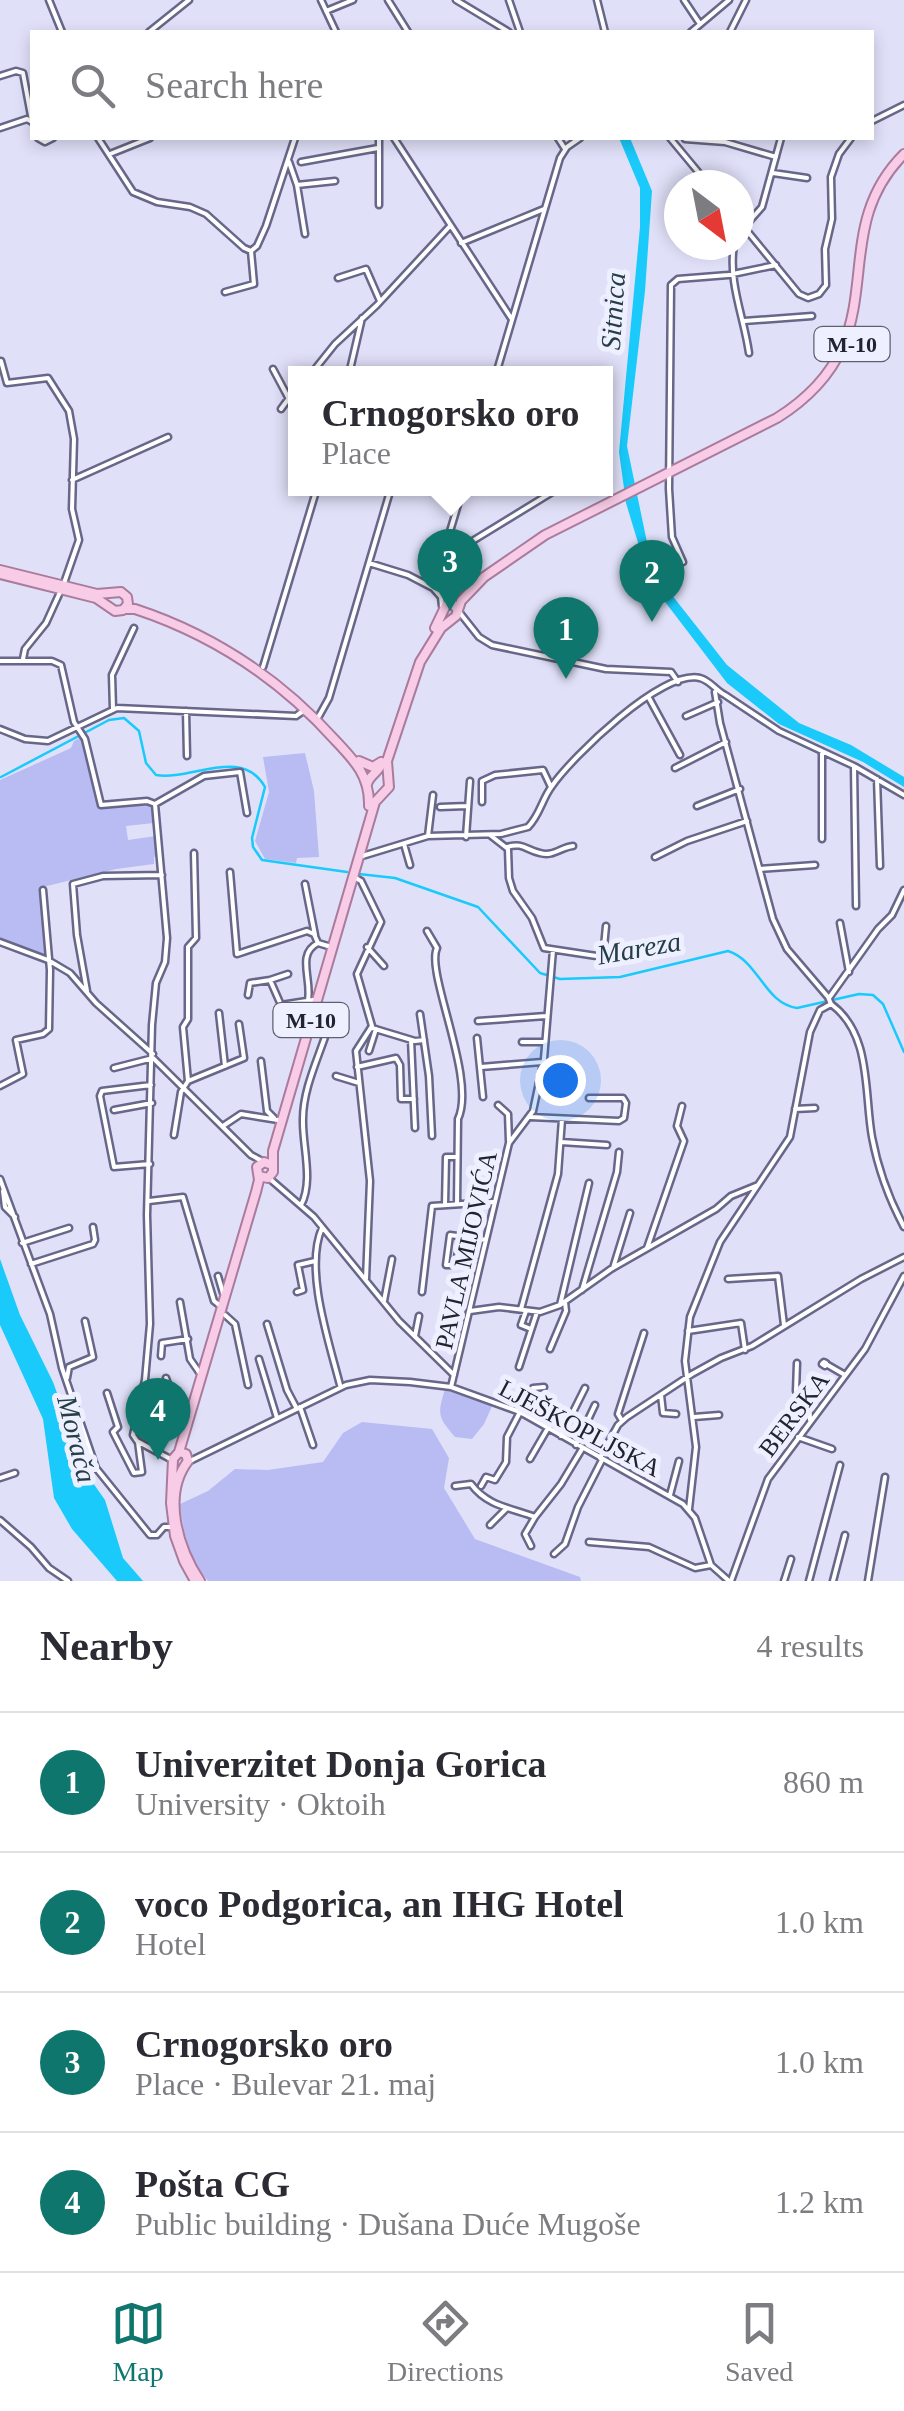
<!DOCTYPE html>
<html lang="en">
<head>
<meta charset="utf-8">
<style>
  :root { --surface:#fff; --page:#f2f2f3; --text:#2b2b33; --muted:#7c7c81; --line:#e1e1e2; --accent:#0f766e }
  body { margin:0; font-family:Georgia,serif; background:var(--page); color:var(--text) }
  .compass { position:absolute; left:664px; top:170px; width:90px; height:90px; border-radius:50%; background:var(--surface); box-shadow:0 5px 15px #0003; rotate:148deg }
  .you { position:absolute; left:560px; top:1080px; width:35px; height:35px; margin:-25px; border:8px solid #fff; border-radius:50%; background:#1a73e8; box-shadow:0 0 0 15px #1a73e833 }
  .badge { display:grid; place-items:center; width:65px; height:65px; border-radius:50%; background:var(--accent); color:#fff; font-size:32px; font-weight:700 }
  .pin { position:absolute; translate:-50% -82px; filter:drop-shadow(0 2px 5px #0008) }
  .pin::after { content:''; position:absolute; top:52px; width:35px; height:30px; background:inherit; clip-path:polygon(0 0,100% 0,50% 100%) }
  .popup { position:absolute; left:288px; top:366px; width:325px; height:130px; box-sizing:border-box; display:grid; place-content:center; border-radius:0px; background:var(--surface); filter:drop-shadow(0 2px 8px #0005); font-size:32px; white-space:nowrap; color:var(--muted) }
  .popup b { font-size:38px; color:var(--text) }
  .popup::after { content:''; position:absolute; left:50%; top:100%; margin-left:-20px; border:20px solid transparent; border-top-color:var(--surface) }
  .list { margin:0; padding:0; list-style:none }
  h2 { display:flex; justify-content:space-between; align-items:center; height:130px; margin:0; padding:0 40px; font-size:42px }
  h2 small { font-size:32px; font-weight:400; color:var(--muted) }
  .list li { display:grid; grid-template-columns:65px 1fr auto; gap:30px; align-items:center; box-sizing:border-box; height:140px; padding:0 40px; border-top:2px solid var(--line) }
  .list b { display:block; font-size:38px; white-space:nowrap }
  .list p { margin:0; font-size:32px; white-space:nowrap; color:var(--muted) }
  .list em { font-size:32px; font-style:normal; color:var(--muted) }
  .icon { flex:none; width:55px; height:55px; fill:none; stroke:currentColor; stroke-width:2; stroke-linecap:round; stroke-linejoin:round }
  .map { position:relative; flex:none; width:904px; height:1581px; overflow:hidden }
  .search { position:absolute; background:var(--surface); box-shadow:0 5px 15px #0003; left:30px; right:30px; top:30px; height:110px; display:flex; align-items:center; gap:25px; box-sizing:border-box; padding:0 35px; border-radius:0px; color:var(--muted); font-size:38px }
  .sheet { height:690px; background:var(--surface) }
  nav { display:flex; justify-content:space-around; align-items:center; box-sizing:border-box; height:140px; border-top:2px solid var(--line); background:var(--surface); font-size:28px; color:var(--muted) }
  nav a { display:grid; justify-items:center; gap:5px }
  nav .on { color:var(--accent) }
  .map>svg:first-child { display:block }
</style>
</head>
<body>
<div class="map">
<svg width="904" height="1581" viewBox="0 0 904 1581">
  <rect width="100%" height="100%" fill="#e0e1f9"/>
  <!-- green -->
  <path fill="#b9bbf3" d="M 83,736 L 98,803 L 105,807 L 153,805 L 154,823 L 126,826 L 128,840 L 156,836 L 158,856 L 154,857 L 154,864 L 116,869 L 43,887 L 48,958 L 0,943 L 0,780 L 71,748 L 74,741 Z
    M 305,753 L 314,791 L 319,857 L 297,858 L 296,863 L 265,859 L 255,841 L 269,792 L 263,757 Z
    M 445,1389 L 493,1404 L 484,1424 L 472,1439 L 455,1437 C 438,1417 437,1415 445,1389 Z
    M 362,1422 L 432,1429 L 449,1458 L 444,1488 L 475,1539 L 580,1577 L 581,1581 L 208,1581 C 189,1559 183,1532 180,1504 L 208,1491 L 235,1469 L 268,1470 L 323,1462 L 343,1433 Z"/>
  <!-- water -->
  <path fill="#19cafa" d="M 619,138 L 630,138 L 652,191 L 645,291 L 627,446 L 649,552 L 664,585 L 727,665 L 799,723 L 851,745 L 904,777 L 904,787 L 863,762 L 779,724 L 727,683 L 656,590 L 646,569 L 626,503 L 619,452 L 640,227 L 640,188 Z
    M 0,1259 L 20,1315 L 53,1382 L 86,1473 L 105,1500 L 123,1558 L 143,1581 L 117,1581 L 72,1529 L 54,1498 L 43,1419 L 0,1325 Z"/>
  <g fill="none" stroke-linecap="round" stroke-linejoin="round">
    <!-- stream -->
    <path stroke="#19cafa" stroke-width="2.5" d="M 1,777 L 109,720 L 124,718 L 139,731 L 146,763 L 156,775 C 191,781 242,746 265,787 L 252,838 L 253,847 L 262,860 L 347,872
      M 359,874 L 395,878 L 478,907 L 540,973 L 560,979 L 620,977 L 728,951 C 759,961 764,1003 797,1008 L 859,994 L 873,995 L 883,1004 L 904,1052"/>
    <defs>
      <path id="street" d="M 49,0 L 62,32
        M 321,0 L 336,32
        M 388,0 L 408,32
        M 456,0 L 509,32
        M 509,0 L 520,32
        M 597,0 L 605,32
        M 684,0 L 700,24
        M 326,11 L 353,0
        M 149,32 L 189,0
        M 691,32 L 729,0
        M 730,32 L 746,0
        M 0,76 L 16,71 L 23,73 L 32,121
        M 872,121 L 904,105
        M 0,128 L 27,119 L 32,122
        M 38,138 L 45,142 L 53,138
        M 98,138 L 133,192 L 157,202 L 190,207 L 206,214 L 244,248 L 251,251
        M 379,138 L 379,205
        M 394,138 L 511,318
        M 558,138 L 565,149
        M 670,138 L 709,185
        M 685,139 L 725,142 L 776,157
        M 110,154 L 150,138
        M 289,162 L 297,185 L 305,234
        M 301,162 L 378,148
        M 773,173 L 807,178
        M 297,185 L 335,181
        M 739,221 L 799,294 L 808,298 L 819,294 L 826,285 L 825,249 L 832,219 L 831,177 L 839,154 L 851,138
        M 739,233 L 762,207 L 781,138
        M 461,243 L 544,209
        M 734,245 C 728,283 744,317 749,353
        M 338,278 L 366,269 L 380,301
        M 225,292 L 254,284 L 251,251 L 257,246 L 266,226 L 295,138
        M 744,321 L 812,316
        M 1,361 L 7,383 L 48,378 L 69,411 L 74,439 L 72,509 L 79,540 L 63,586
        M 273,369 L 289,399
        M 311,374 L 335,344 L 377,305 L 450,226
        M 349,374 L 362,318
        M 496,374 L 560,158 L 567,147 L 580,138
        M 281,409 L 295,390
        M 72,480 L 168,437
        M 446,549 L 461,548 L 559,488
        M 683,562 L 672,537 L 669,489 L 671,285 L 678,279 L 728,275 L 776,265
        M 369,563 L 408,575 L 433,588
        M 442,606 L 441,597 L 433,588 L 463,488
        M 460,613 L 479,637 L 492,645 L 606,669 L 671,672 L 678,682
        M 23,659 L 25,649 L 46,623 L 61,590
        M 0,661 L 52,661 L 61,665 L 74,722 L 85,739 L 101,805 L 147,801 L 155,804 L 204,776 L 240,772 L 247,813
        M 263,667 L 317,488
        M 715,692 L 720,723 L 773,919 L 787,949 L 828,997 L 831,1004
        M 649,698 L 680,755
        M 113,709 L 112,675 L 134,628
        M 186,711 L 187,756
        M 319,716 L 329,698 L 391,488
        M 686,716 L 718,702
        M 0,729 L 25,739 L 48,741 L 117,708 L 296,716 L 303,711
        M 854,766 L 856,906
        M 675,768 L 726,742
        M 877,779 L 880,866
        M 482,802 L 482,781 L 495,775 L 543,770 L 551,787
        M 155,804 L 167,938 L 165,962 L 156,983 L 152,1025 L 147,1215 L 150,1324 L 145,1380 L 133,1435 L 137,1441 L 174,1461
        M 697,806 L 740,789
        M 440,807 L 467,806
        M 490,835 L 508,849 L 509,878 L 513,891 L 532,918 L 544,948 L 603,957 L 606,926
        M 428,836 L 433,795
        M 466,837 L 470,781
        M 822,839 L 822,751
        M 404,844 L 410,865
        M 507,847 C 523,842 526,850 540,853 C 553,857 561,847 573,846
        M 359,857 L 428,836 L 501,834 L 528,827 C 540,815 542,799 552,786 C 572,757 662,669 700,678 C 711,681 715,690 725,695 L 779,731 L 854,766 L 904,795
        M 655,857 L 687,841 L 747,821
        M 760,869 L 815,865
        M 230,872 L 237,954 L 307,931 L 314,934 L 318,943 L 328,946
        M 354,877 L 361,881 L 381,922 L 357,974 L 372,1026 L 356,1051 L 370,1181 L 366,1279
        M 305,884 L 315,935
        M 840,923 L 849,972
        M 427,931 L 437,948 C 425,972 477,1079 458,1119 L 457,1204
        M 0,942 L 48,960 L 70,973 L 96,1003 L 153,1054
        M 367,947 L 384,966
        M 270,980 L 288,974
        M 87,991 L 77,935 L 73,884 L 103,876 L 162,875
        M 248,995 L 250,983 L 270,980 L 281,1005 L 313,1000
        M 829,998 L 878,929 L 892,915 L 904,890
        M 308,1000 C 312,979 296,954 318,943
        M 831,1004 C 872,1034 864,1093 872,1137 C 878,1169 889,1199 904,1227
        M 219,1013 L 225,1066
        M 420,1014 L 429,1076 L 432,1136
        M 478,1021 L 546,1016
        M 372,1028 L 415,1041 L 424,1040
        M 477,1038 L 483,1097
        M 411,1040 L 415,1128
        M 522,1042 L 545,1042
        M 369,1051 L 376,1029
        M 153,1058 L 251,1155 L 262,1161
        M 261,1061 L 267,1111 L 274,1118
        M 357,1067 L 396,1058 L 400,1065 L 401,1099 L 414,1099
        M 481,1067 L 542,1062
        M 114,1068 L 153,1058
        M 336,1076 L 359,1083
        M 188,1081 L 183,1027 L 188,1019 L 188,947 L 196,938 L 194,853
        M 0,1086 L 23,1074 L 16,1040 L 43,1034 L 49,1029 L 50,970 L 43,890
        M 498,1105 L 508,1114 L 509,1141
        M 795,1109 L 815,1108
        M 114,1110 L 152,1103
        M 530,1117 L 619,1121 L 624,1118 L 626,1103 L 623,1098 L 589,1098
        M 223,1126 L 241,1114 L 278,1120
        M 174,1135 L 181,1092 L 188,1081 L 244,1058 L 239,1024
        M 561,1142 L 607,1145
        M 150,1164 L 114,1167 L 100,1096 L 102,1091 L 151,1085
        M 0,1179 L 50,1314 L 62,1368 L 96,1468 L 150,1535 L 157,1535 L 164,1527 L 173,1527
        M 270,1179 L 314,1217 L 399,1321 L 454,1375
        M 3,1191 L 5,1207 L 15,1217
        M 149,1201 L 183,1197 L 214,1301 L 223,1308
        M 301,1205 C 314,1181 302,1145 303,1119 C 303,1090 317,1061 326,1034 L 311,1030
        M 445,1205 L 446,1157 L 457,1157
        M 322,1228 C 304,1269 329,1342 340,1385
        M 460,1236 L 456,1265 L 446,1265 L 450,1235 L 486,1240
        M 22,1243 L 69,1228
        M 647,1248 L 684,1141 L 677,1126 L 682,1106
        M 31,1264 L 93,1244 L 95,1240 L 93,1227
        M 613,1268 L 630,1213
        M 218,1276 L 223,1293
        M 728,1279 L 778,1276 L 784,1325
        M 582,1290 L 617,1172 L 619,1152
        M 297,1292 L 303,1290 L 298,1265 L 315,1261
        M 422,1292 L 432,1206 L 493,1202
        M 384,1301 L 392,1259
        M 180,1302 L 190,1359 L 199,1372
        M 560,1305 L 589,1183
        M 521,1309 L 558,1174 L 562,1119
        M 470,1311 L 499,1307 L 540,1312 L 560,1305 L 611,1269 L 716,1209 L 731,1196 L 758,1185
        M 526,1311 L 521,1325 L 531,1329
        M 225,1315 L 235,1324 L 248,1385
        M 267,1324 L 287,1390 L 297,1409
        M 688,1331 L 741,1323 L 745,1350
        M 415,1336 L 419,1316
        M 550,1349 L 566,1311 L 565,1302
        M 161,1356 L 162,1343 L 188,1339
        M 259,1359 L 277,1418
        M 824,1362 L 826,1363 L 825,1366 L 822,1364 Z
        M 797,1363 L 796,1391 L 809,1396 L 810,1420
        M 826,1364 L 845,1375
        M 519,1367 L 537,1312
        M 67,1378 L 69,1367 L 93,1357 L 85,1321
        M 166,1378 L 178,1413 L 185,1420
        M 451,1387 L 509,1143 L 533,1111 L 544,1059 L 553,950
        M 107,1393 L 118,1427 L 113,1432 L 134,1473 L 142,1472 L 138,1442
        M 661,1395 L 663,1413 L 676,1414
        M 300,1407 L 313,1445
        M 523,1414 L 533,1388 L 544,1387
        M 694,1417 L 719,1415
        M 621,1419 L 618,1414 L 644,1333
        M 561,1436 L 585,1388
        M 798,1437 L 832,1449
        M 576,1445 L 595,1405
        M 600,1458 L 618,1425 L 627,1417 L 692,1374 L 721,1358 L 752,1346 L 861,1279 L 904,1257
        M 530,1459 L 548,1428
        M 188,1462 L 346,1385 L 370,1380 L 410,1382 L 451,1387 L 520,1412 L 683,1504 L 695,1518 L 711,1565 L 729,1581
        M 0,1478 L 15,1473
        M 455,1486 L 471,1484 C 487,1506 511,1508 535,1517 L 561,1484 L 582,1449
        M 481,1486 L 486,1477 L 495,1480 L 506,1462 L 507,1437 L 520,1412
        M 670,1495 L 679,1461
        M 689,1509 L 696,1447 L 685,1361 L 690,1317 L 720,1242 L 790,1137 L 810,1032 L 820,1010 L 831,1004
        M 0,1520 L 31,1547 L 49,1568 L 68,1581
        M 490,1525 L 506,1509
        M 589,1542 L 649,1547 L 695,1568 L 711,1565
        M 531,1546 L 525,1534 L 535,1517
        M 554,1554 L 565,1544 L 578,1507 L 602,1460
        M 731,1581 L 768,1479 L 865,1349 L 904,1276
        M 784,1581 L 791,1559
        M 809,1581 L 840,1465
        M 833,1581 L 845,1535
        M 868,1581 L 885,1477"/>
      <path id="primary" d="M 0,570 L 97,594 L 121,592 L 127,597 L 128,604 L 123,610 L 115,611 L 96,598 L 0,574
        M 125,609 L 135,609 C 214,635 279,678 335,740 C 354,760 370,776 369,806
        M 435,628 L 446,605 L 453,604 L 457,609
        M 359,761 L 373,767 L 381,762
        M 367,784 C 370,774 379,773 382,762
        M 259,1176 L 268,1178 L 273,1172 L 273,1151 L 375,802 L 389,787 L 387,761 L 420,662 L 441,628 L 456,616 L 461,601 L 484,577 L 545,535 L 777,418 C 904,338 820,238 904,154
        M 179,1452 L 256,1192 L 259,1180 L 257,1167 L 264,1162 L 272,1165
        M 195,1581 L 184,1561 L 175,1536 L 171,1503 L 173,1459 L 179,1452 L 186,1454 L 188,1461 C 162,1495 178,1548 200,1581"/>
    </defs>
    <!-- street casing -->
    <use href="#street" stroke="#676789" stroke-width="9"/>
    <!-- primary casing -->
    <use href="#primary" stroke="#aa7b9c" stroke-width="12"/>
    <!-- street -->
    <use href="#street" stroke="#fff" stroke-width="4"/>
    <!-- primary -->
    <use href="#primary" stroke="#f8cce6" stroke-width="8"/>
  </g>
  <g text-anchor="middle" dominant-baseline="central" stroke-width="10" stroke-linejoin="round" paint-order="stroke">
    <!-- shield labels -->
    <g fill="#eeefff" stroke="#5f606f" stroke-width="2.5">
      <rect x="814.5" y="327" width="75" height="34" rx="8"/>
      <rect x="273.5" y="1003" width="75" height="34" rx="8"/>
    </g>
    <g font-size="22" font-weight="bold" fill="#222331">
      <text x="852" y="344">M-10</text>
      <text x="311" y="1020">M-10</text>
    </g>
    <!-- street labels -->
    <g font-size="25" fill="#222331" stroke="#eeefff">
      <text transform="translate(466 1250) rotate(-77)">PAVLA MIJOVIĆA</text>
      <text transform="translate(794 1414) rotate(-53)">BERSKA</text>
      <text transform="translate(580 1428) rotate(28)">LJEŠKOPLJSKA</text>
    </g>
    <!-- water labels -->
    <g font-size="28" font-style="italic" fill="#253d47" stroke="#eeefff">
      <text transform="translate(613 311) rotate(-86)">Sitnica</text>
      <text transform="translate(639 948) rotate(-10)">Mareza</text>
      <text transform="translate(77 1439) rotate(76)">Morača</text>
    </g>
  </g>
</svg>
<svg class="compass" viewBox="-18 -18 36 36"><path d="M0-13l5 13h-10z" fill="#e53935"/><path d="M0 13l5-13h-10z" fill="#7c7c81"/></svg>
<div class="you"></div>
<div class="pin badge" style="left:566px;top:679px">1</div>
<div class="pin badge" style="left:652px;top:622px">2</div>
<div class="pin badge" style="left:450px;top:611px">3</div>
<div class="popup"><b>Crnogorsko oro</b>Place</div>
<div class="pin badge" style="left:158px;top:1460px">4</div>
<div class="search"><svg class="icon" aria-label="search" viewBox="0 0 24 24"><circle cx="10" cy="10" r="6"/><path d="M15 15l6 6"/></svg>Search here</div>
</div>
<section class="sheet">
<h2>Nearby<small>4 results</small></h2>
<ul class="list">
<li><span class="badge">1</span><div><b>Univerzitet Donja Gorica</b><p>University · Oktoih</p></div><em>860 m</em></li>
<li><span class="badge">2</span><div><b>voco Podgorica, an IHG Hotel</b><p>Hotel</p></div><em>1.0 km</em></li>
<li><span class="badge">3</span><div><b>Crnogorsko oro</b><p>Place · Bulevar 21. maj</p></div><em>1.0 km</em></li>
<li><span class="badge">4</span><div><b>Pošta CG</b><p>Public building · Dušana Duće Mugoše</p></div><em>1.2 km</em></li>
</ul>
</section>
<nav>
<a class="on"><svg class="icon" aria-label="map" viewBox="0 0 24 24"><path d="M3 6l6-2 6 2 6-2v14l-6 2-6-2-6 2zM9 4v14M15 6v14"/></svg>Map</a>
<a><svg class="icon" aria-label="directions" viewBox="0 0 24 24"><path d="M12 3l9 9-9 9-9-9zM9 14v-3h6M13 9l2 2-2 2"/></svg>Directions</a>
<a><svg class="icon" aria-label="saved" viewBox="0 0 24 24"><path d="M7 4h10v16l-5-4-5 4z"/></svg>Saved</a>
</nav>
</body>
</html>
